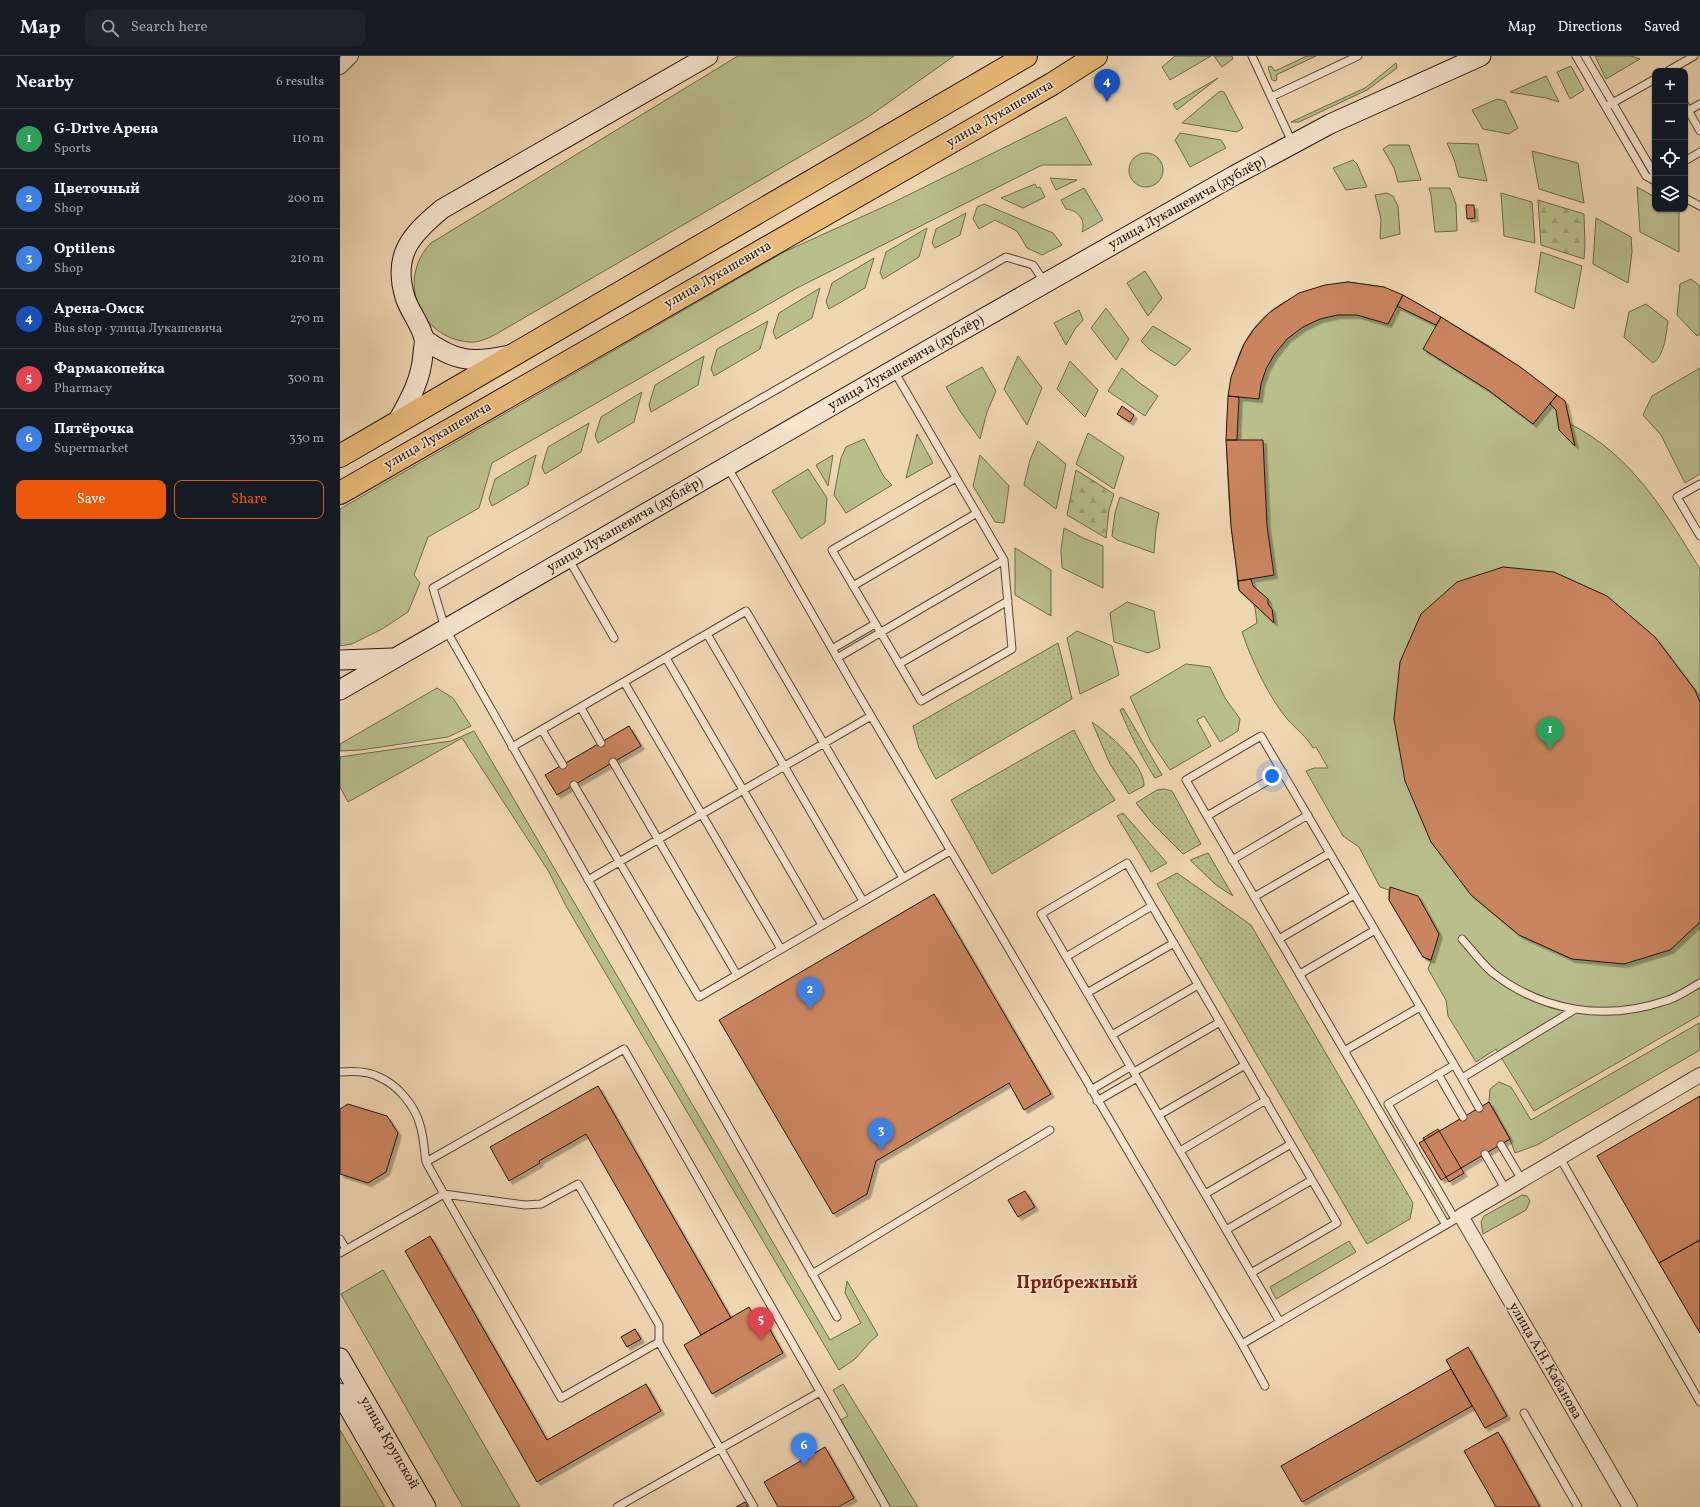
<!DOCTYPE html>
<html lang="en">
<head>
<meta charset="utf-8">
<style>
  :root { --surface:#171b24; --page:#20242c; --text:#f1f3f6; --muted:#9ea1a6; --line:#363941; --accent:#ea580c }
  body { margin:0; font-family:Vollkorn,serif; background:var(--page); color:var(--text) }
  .controls { position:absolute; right:12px; top:12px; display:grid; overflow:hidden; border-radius:8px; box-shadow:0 1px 3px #0004 }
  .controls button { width:36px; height:36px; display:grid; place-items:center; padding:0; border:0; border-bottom:1px solid var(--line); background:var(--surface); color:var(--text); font:20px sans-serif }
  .you { position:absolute; left:932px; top:720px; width:14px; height:14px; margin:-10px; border:3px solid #fff; border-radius:50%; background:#1a73e8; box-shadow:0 0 0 6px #1a73e833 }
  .badge { display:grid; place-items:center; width:26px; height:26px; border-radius:50%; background:var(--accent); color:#fff; font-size:13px; font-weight:700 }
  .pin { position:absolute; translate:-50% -33px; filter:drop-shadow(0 1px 2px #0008) }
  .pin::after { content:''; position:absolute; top:21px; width:14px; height:12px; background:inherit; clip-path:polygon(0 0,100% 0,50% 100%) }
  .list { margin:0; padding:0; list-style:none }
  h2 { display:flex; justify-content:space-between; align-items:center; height:52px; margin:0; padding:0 16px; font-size:17px }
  h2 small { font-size:13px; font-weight:400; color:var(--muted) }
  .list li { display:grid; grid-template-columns:26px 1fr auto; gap:12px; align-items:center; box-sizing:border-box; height:60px; padding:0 16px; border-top:1px solid var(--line) }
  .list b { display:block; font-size:15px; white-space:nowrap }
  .list p { margin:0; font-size:13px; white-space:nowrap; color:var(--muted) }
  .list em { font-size:13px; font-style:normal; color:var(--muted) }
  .actions { display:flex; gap:8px; padding:12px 16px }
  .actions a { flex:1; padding:9px 0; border:1px solid var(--accent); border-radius:8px; text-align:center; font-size:14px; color:var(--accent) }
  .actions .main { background:var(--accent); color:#fff }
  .icon { flex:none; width:22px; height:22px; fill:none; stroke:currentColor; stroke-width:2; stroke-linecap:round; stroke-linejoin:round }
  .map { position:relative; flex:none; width:1360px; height:1451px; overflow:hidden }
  header { display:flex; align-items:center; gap:24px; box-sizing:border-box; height:56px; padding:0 20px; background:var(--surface); border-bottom:1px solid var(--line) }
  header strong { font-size:19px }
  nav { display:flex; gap:22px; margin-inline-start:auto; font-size:14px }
  .search { width:280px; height:36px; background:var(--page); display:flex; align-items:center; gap:10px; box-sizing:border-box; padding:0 14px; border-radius:8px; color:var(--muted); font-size:15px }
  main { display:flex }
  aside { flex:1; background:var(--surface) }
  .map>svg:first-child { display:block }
</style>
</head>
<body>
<header>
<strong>Map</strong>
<div class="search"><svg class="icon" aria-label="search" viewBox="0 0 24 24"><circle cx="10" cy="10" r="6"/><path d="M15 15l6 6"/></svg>Search here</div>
<nav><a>Map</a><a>Directions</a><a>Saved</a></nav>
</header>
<main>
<aside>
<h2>Nearby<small>6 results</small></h2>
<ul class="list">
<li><span class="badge" style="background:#2e9e5b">1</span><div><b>G-Drive Арена</b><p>Sports</p></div><em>110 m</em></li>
<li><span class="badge" style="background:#3f7fe0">2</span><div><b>Цветочный</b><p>Shop</p></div><em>200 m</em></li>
<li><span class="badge" style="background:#3f7fe0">3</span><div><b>Optilens</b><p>Shop</p></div><em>210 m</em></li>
<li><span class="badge" style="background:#1a4fb4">4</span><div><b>Арена-Омск</b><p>Bus stop · улица Лукашевича</p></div><em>270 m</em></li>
<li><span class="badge" style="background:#e0444e">5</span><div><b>Фармакопейка</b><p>Pharmacy</p></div><em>300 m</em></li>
<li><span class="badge" style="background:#3f7fe0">6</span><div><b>Пятёрочка</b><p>Supermarket</p></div><em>330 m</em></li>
</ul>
<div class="actions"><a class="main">Save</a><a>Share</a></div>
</aside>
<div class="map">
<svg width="1360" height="1451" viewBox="0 0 1360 1451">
  <defs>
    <pattern id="forest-firs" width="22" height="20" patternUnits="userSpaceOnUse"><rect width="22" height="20" fill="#b9be8d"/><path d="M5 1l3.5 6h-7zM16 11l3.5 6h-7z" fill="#9fa378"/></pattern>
    <pattern id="park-dots" width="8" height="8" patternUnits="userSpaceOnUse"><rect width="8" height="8" fill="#b9be8d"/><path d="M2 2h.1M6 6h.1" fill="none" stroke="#9fa378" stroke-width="1.8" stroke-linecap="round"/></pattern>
    <filter id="shadow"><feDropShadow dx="3.5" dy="3.5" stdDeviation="0" flood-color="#0004"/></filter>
  </defs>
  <rect width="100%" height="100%" fill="#efd6b3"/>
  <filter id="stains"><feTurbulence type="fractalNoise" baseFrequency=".005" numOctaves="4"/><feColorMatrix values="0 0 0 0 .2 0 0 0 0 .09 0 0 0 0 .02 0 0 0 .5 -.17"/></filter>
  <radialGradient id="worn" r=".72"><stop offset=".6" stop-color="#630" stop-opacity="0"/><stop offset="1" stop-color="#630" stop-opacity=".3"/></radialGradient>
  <!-- grass -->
  <path fill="#b9be8d" stroke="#6f6a4c" d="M 398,0 L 614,0 L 528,61 L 158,277 C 149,282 139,287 129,286 C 79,282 56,223 91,187 Z
    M 835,0 L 871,0 L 830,24 L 822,11 Z
    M 874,0 L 892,0 L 893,3 L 882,11 Z
    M 967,0 L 976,0 L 936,19 L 937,22 L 936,25 L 932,24 L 928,11 L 931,10 L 935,15 Z
    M 1255,0 L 1291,0 L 1300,3 L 1266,23 Z
    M 1056,7 L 1057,12 L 1027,34 L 959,66 L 951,66 L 1025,32 Z
    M 1231,10 L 1244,34 L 1230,43 L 1217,16 Z
    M 1206,20 L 1219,46 L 1206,42 L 1170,36 Z
    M 878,22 L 837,54 L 833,48 Z
    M 880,35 L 884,36 L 903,72 L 897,76 L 842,67 Z
    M 1157,43 L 1165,45 L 1178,72 L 1169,78 L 1143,73 L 1132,54 Z
    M 726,61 L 752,109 L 702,109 L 457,232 L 152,407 L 139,452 L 88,481 L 74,519 L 80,527 L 68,556 L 42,573 L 12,588 L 0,590 L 0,453 L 444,196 L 552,147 Z
    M 840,77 L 881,84 L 886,92 L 850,111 L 835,84 Z
    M 1107,87 L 1138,88 L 1147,125 L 1119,121 L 1114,103 Z
    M 1049,89 L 1069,89 L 1081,124 L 1058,126 L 1054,112 L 1043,93 Z
    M 1192,95 L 1238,107 L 1244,147 L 1199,133 Z
    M789 114a17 17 0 1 1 34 0a17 17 0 1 1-34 0Z
    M 1013,104 L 1017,108 L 1027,131 L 1006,134 L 993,112 Z
    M 710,122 L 737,124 L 716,134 Z
    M 695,128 L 697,132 L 700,131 L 705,141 L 683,152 L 661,142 Z
    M 1297,131 L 1315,141 L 1315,153 L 1335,153 L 1339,155 L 1339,196 L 1300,176 Z
    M 744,132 L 763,164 L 742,176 C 746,164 738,154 726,153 L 721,144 Z
    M 1089,132 L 1110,132 L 1116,148 L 1117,175 L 1095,176 L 1091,139 Z
    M 1047,137 L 1053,140 L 1058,150 L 1060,178 L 1040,183 L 1041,163 L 1035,139 Z
    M 1161,137 L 1192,146 L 1195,187 L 1164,180 Z
    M 644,148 L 713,177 L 722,189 L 702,199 L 687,192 L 677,175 L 655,164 L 639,173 L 633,163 L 637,151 Z
    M 626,157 L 620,179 L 595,192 L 592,187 L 596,173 Z
    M 1256,162 L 1291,181 L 1292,196 L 1288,227 L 1253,208 Z
    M 587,172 L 579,201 L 543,223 L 540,216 L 546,196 Z
    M 1201,196 L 1242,210 L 1234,253 L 1195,236 Z
    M 534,202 L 525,232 L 489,253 L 486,246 L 492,227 Z
    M 805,215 L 822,242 L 808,260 L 787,227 Z
    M 1351,223 L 1360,230 L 1360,278 L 1357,280 L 1337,259 L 1340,228 Z
    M 1008,226 L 1044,231 L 1077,247 L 1154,293 L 1225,345 L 1230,368 C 1291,398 1326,457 1360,513 L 1360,959 L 1194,1055 L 1156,993 L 1136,1006 L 1108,960 L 1106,944 L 1088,913 L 1091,905 L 1083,901 L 1049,844 L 1049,834 L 1040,831 L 1019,791 L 1003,780 L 966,715 L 974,712 L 988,712 L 976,691 L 973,692 C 966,680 957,674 948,664 C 929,642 911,603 902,576 L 917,567 C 916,561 916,554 914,549 C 912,543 902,540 899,534 C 897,528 897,519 897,513 C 893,489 890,465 889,441 C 883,336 880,244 1008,226 Z
    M 480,232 L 472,262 L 436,283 L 433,276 L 439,257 Z
    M 1306,248 L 1328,265 C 1326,278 1325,299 1313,307 L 1284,281 L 1289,256 Z
    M 766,252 L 789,283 L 776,304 L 751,272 Z
    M 739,254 L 743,264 L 735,273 L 726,289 L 714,267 Z
    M 428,265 L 420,293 L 374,320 L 371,313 L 377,293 Z
    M 813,270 L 851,293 L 835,310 L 809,293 L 801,285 Z
    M 364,300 L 358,329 L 311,356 L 309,349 L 315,329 Z
    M 678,300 L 702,332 L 687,369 L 664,333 Z
    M 730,305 L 758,334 L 745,361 L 717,333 Z
    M 642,311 L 656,335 L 647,356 L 640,383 L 620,355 L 606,331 Z
    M 782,312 L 797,325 L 818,340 L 805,360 L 768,335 Z
    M 1360,312 L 1360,418 L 1345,427 L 1321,379 L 1303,359 L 1312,340 Z
    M 302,336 L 294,366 L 258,387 L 255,380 L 261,361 Z
    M 249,367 L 241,396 L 205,418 L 202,411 L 208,391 Z
    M 748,377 L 784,401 L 774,433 L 736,408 Z
    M 577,378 L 593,407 L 566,422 Z
    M 524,383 L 544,421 L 552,429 L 506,457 L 494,439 L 501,402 L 506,391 Z
    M 698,385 L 726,408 L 716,453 L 684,429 L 690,404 Z
    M 196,399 L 188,429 L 152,450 L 149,443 L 155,423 Z
    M 493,399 L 488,430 L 476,409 Z
    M 640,399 L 669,430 L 664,467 L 655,466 L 633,430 Z
    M 468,413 L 487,442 L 485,467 L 461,483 L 432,435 Z
    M 780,441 L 819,457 L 816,473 L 814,497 L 777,484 L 772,480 L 775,457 Z
    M 724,472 L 743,482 L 763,490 L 763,532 L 722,512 L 721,494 Z
    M 675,492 L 711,514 L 711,560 L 675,539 Z
    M 787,546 L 814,555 L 820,592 L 808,597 L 774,586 L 770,557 Z
    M 737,575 L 772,590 L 779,619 L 740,638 L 727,582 Z
    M 846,608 L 870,611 L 885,642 L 900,663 L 898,675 L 880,686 L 864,660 L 857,664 L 871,690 L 830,714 L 811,686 L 790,641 Z
    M 97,632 L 113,642 L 131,670 L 108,681 L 21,694 L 0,695 L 0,688 Z
    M 134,675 L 490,1284 L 521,1267 L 505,1237 L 507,1225 L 538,1279 L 531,1285 L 515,1303 L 499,1314 L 226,850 L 209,816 L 122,682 L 8,746 L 0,731 L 0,701 L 111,685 Z
    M 1359,967 L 1360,994 L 1197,1089 L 1175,1097 L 1170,1083 L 1149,1046 L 1150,1033 L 1159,1026 L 1171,1031 L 1191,1064 Z
    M 1182,1139 L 1187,1140 L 1190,1145 L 1186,1154 L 1143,1178 L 1141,1166 L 1144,1160 Z
    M 1009,1185 L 1016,1196 L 936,1243 L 930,1231 Z
    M 43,1214 L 180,1451 L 123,1451 L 1,1238 Z
    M 503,1328 L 578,1451 L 550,1451 L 501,1364 L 508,1360 L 493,1334 Z
    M 0,1374 L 45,1451 L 0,1451 Z"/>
  <!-- forest -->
  <path fill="url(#forest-firs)" stroke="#6f6a4c" d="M 1198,144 L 1244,158 L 1245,190 L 1244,203 L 1201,189 Z
    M 736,414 L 774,438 L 769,454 L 766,482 L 727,459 Z"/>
  <!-- park -->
  <path fill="url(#park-dots)" stroke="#6f6a4c" d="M 718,587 L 732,643 L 596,723 L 579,692 L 573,670 Z
    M 783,652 L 822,719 L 815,722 C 801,700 790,678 780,654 Z
    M 752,666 C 768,677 805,709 804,730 L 789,738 L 770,708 Z
    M 734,674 L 755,715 L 775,744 L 652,818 L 611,744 Z
    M 824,733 L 832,735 L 861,788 L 843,798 L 811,766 L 796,747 L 817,734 Z
    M 783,757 L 827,807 L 811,816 L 777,760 Z
    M 868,797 L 893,840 L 876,829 L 850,804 Z
    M 837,817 L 911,869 L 1073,1147 L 1070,1163 L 1027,1188 L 817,828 Z"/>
  <!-- building -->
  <path fill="#ca8560" stroke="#25160b" filter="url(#shadow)" d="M 1126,149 L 1134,149 L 1135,162 L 1127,163 Z
    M 1008,226 L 1044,231 L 1063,239 L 1048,268 L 1017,259 L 998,259 L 980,263 L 963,271 L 947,283 L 934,299 L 926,313 L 921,328 L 919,343 L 888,340 L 891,321 L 904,288 L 914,273 L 930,256 L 959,237 L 985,229 Z
    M 1063,239 L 1101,261 L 1096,269 L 1057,250 Z
    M 1101,261 L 1179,310 L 1217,339 L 1193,368 L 1148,334 L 1083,293 Z
    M 1217,339 L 1225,345 L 1235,390 L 1219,374 L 1216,354 L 1210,348 Z
    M 888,340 L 899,341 L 897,384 L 886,384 Z
    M 782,350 L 794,359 L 790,366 L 777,358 Z
    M 886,384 L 923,384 L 927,470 L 934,519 L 898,525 L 891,470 Z
    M 1163,511 L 1214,516 L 1267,540 L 1315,581 L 1355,634 L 1360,646 L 1360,866 L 1330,894 L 1284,908 L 1232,903 L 1179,879 L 1131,839 L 1091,786 L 1065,725 L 1054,663 L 1060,606 L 1081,558 L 1117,526 Z
    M 911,523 L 913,530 L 928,543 L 928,548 L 932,553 L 934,567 L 899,534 L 898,525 Z
    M 289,670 L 301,690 L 217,739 L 205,719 Z
    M 1050,831 L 1078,840 L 1099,878 L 1091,904 L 1083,901 L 1049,844 Z
    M 594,838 L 711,1038 L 684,1054 L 669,1027 L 536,1105 L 527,1138 L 493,1158 L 379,964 Z
    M 258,1030 L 391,1262 L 361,1279 L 246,1078 L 199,1105 L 200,1107 L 169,1125 L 150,1091 Z
    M 1360,1040 L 1360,1184 L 1319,1207 L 1257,1100 Z
    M 1149,1046 L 1170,1083 L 1101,1124 L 1079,1087 Z
    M 8,1048 L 47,1060 L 58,1077 L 46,1116 L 28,1127 L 0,1118 L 0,1053 Z
    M 1098,1073 L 1124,1117 L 1109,1126 L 1083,1082 Z
    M 685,1135 L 695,1151 L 678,1161 L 668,1144 Z
    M 90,1180 L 207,1384 L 306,1328 L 321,1355 L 197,1426 L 65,1195 Z
    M 1360,1184 L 1360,1277 L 1319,1207 Z
    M 409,1251 L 419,1269 L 425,1265 L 443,1297 L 372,1338 L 344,1289 Z
    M 295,1273 L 301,1283 L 287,1291 L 281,1281 Z
    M 1128,1291 L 1167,1360 L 1145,1372 L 1106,1304 Z
    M 1111,1313 L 1132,1350 L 962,1446 L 941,1410 Z
    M 1158,1376 L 1200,1451 L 1156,1451 L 1124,1395 Z
    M 485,1391 L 514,1442 L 498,1451 L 438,1451 L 424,1426 Z
    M 405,1446 L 408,1451 L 396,1451 Z"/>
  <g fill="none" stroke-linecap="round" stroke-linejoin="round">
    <defs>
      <path id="lane" d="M 912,0 L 952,86
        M 1236,0 L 1306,120 L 1315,125
        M 1245,0 L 1315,119
        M 1328,15 L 1354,0
        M 931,41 L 1018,0
        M 1269,49 L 1315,23
        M 1345,49 L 1360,75
        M 1348,55 L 1360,48
        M 1345,105 L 1360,96
        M 1345,142 L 1360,150
        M 554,315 L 568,339 L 664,504 L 672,593 L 581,645 L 492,494 L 616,422
        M 387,410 L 514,631 L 902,1288 L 1121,1160
        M 1360,428 L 1337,441 L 1360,480
        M 228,502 L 274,582
        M 513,530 L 637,457
        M 367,578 L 523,845
        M 492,593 L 535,568
        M 326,602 L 482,869
        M 497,602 L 664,504
        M 559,608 L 668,545
        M 284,626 L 441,893
        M 241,652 L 261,687
        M 202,674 L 223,709
        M 172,691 L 406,555 L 563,822
        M 273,706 L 397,919
        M 234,729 L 359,941 L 610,795
        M 867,760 L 943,716
        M 892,804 L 968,759
        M 248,824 L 531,660
        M 914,841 L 990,797
        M 939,883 L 1014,839
        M 1122,883 C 1132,894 1142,908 1153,917 C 1203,956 1266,965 1325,945 C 1337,942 1349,933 1360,927
        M 726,901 L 812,850
        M 960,918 L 1035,874
        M 747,937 L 834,887
        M 772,979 L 858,929
        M 1004,995 L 1080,951
        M 1114,1009 L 1048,1048 L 1115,1163
        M 0,1016 C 12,1015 28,1015 39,1021 C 58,1029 75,1050 80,1069 C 84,1081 84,1094 86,1106
        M 794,1016 L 880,966
        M 1098,1018 L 1123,1061
        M 1122,1022 L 1139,1052
        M 751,1034 L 790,1011
        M 757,1045 L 797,1022
        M 819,1059 L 905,1009
        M 1161,1089 L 1182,1124
        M 840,1095 L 926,1044
        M 1145,1098 L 1166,1134
        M 1220,1102 L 1360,1346
        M 865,1138 L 951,1088
        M 1106,1169 L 846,724 L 921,680 L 1122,1022 L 1234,954
        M 886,1174 L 972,1124
        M 0,1183 L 6,1193
        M 0,1197 L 104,1138 L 221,1342 L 319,1286
        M 911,1217 L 997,1167 L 787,807 L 701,858 L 930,1249 L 940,1266
        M 472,1218 L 710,1074
        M 497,1261 L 105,572 L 93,532 L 666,201 L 693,209 L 705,227
        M 902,1288 L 925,1330
        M 1184,1357 L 1238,1451
        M 277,1451 L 480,1336
        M 414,1451 L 319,1286 L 319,1269 L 238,1128 L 201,1148 L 185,1149 L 104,1138 L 86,1106 L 284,993 L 546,1451"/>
      <path id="street" d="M 0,11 L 11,0
        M 1290,1451 L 1121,1160 L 1360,1019"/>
      <path id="secondary" d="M 84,283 C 115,306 132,307 170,299
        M 56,368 C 69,345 81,325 83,298 C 83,293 85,287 84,283 C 81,268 69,255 65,241 C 52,198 72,178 102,153 L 368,0
        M 0,604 L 52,602
        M 0,634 L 600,287 L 895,119 L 990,68 L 1141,0
        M 0,1302 L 86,1451
        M 0,1337 L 66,1451"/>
      <path id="primary" d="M 0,400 L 686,0
        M 0,437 L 712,28 L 756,0"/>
    </defs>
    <!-- lane casing -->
    <use href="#lane" stroke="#584635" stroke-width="9"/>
    <!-- street casing -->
    <use href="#street" stroke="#584635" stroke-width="16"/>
    <!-- secondary casing -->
    <use href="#secondary" stroke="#25160b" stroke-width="21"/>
    <!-- primary casing -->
    <use href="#primary" stroke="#25160b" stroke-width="24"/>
    <!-- lane -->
    <use href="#lane" stroke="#f5e4ce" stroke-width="7"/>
    <!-- street -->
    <use href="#street" stroke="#f5e4ce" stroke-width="14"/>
    <!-- secondary -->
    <use href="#secondary" stroke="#f5e4ce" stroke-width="19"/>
    <!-- primary -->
    <use href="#primary" stroke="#e8bb7a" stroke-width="22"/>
  </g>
  <g text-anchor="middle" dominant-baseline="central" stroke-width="3" stroke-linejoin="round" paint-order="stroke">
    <!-- street labels -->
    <g font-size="14" fill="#25160b" stroke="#f5e4ce">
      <text transform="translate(660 58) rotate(-30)">улица Лукашевича</text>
      <text transform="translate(847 147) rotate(-29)">улица Лукашевича (дублёр)</text>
      <text transform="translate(378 219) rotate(-30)">улица Лукашевича</text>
      <text transform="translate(566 307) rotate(-30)">улица Лукашевича (дублёр)</text>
      <text transform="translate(98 380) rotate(-30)">улица Лукашевича</text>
      <text transform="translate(285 469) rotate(-30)">улица Лукашевича (дублёр)</text>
      <text transform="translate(1205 1305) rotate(60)">улица А.Н. Кабанова</text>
      <text transform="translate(49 1387) rotate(60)">улица Крупской</text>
    </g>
    <!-- district labels -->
    <g font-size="18" font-weight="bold" fill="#7a1f14" stroke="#f5e4ce">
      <text x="737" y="1227">Прибрежный</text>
    </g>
  </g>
  <rect width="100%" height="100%" filter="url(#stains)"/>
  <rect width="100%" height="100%" fill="url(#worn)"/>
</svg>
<div class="controls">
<button>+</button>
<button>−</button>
<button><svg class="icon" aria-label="locate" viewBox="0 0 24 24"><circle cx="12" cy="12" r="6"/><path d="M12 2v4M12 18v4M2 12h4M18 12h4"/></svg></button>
<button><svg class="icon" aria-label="layers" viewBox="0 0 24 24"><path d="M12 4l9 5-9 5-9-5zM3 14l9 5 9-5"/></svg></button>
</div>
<div class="you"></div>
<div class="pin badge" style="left:1210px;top:694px;background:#2e9e5b">1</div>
<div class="pin badge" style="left:470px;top:954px;background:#3f7fe0">2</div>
<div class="pin badge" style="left:541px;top:1095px;background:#3f7fe0">3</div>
<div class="pin badge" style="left:767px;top:46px;background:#1a4fb4">4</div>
<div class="pin badge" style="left:421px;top:1284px;background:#e0444e">5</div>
<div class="pin badge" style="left:464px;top:1410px;background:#3f7fe0">6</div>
</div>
</main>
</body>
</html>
